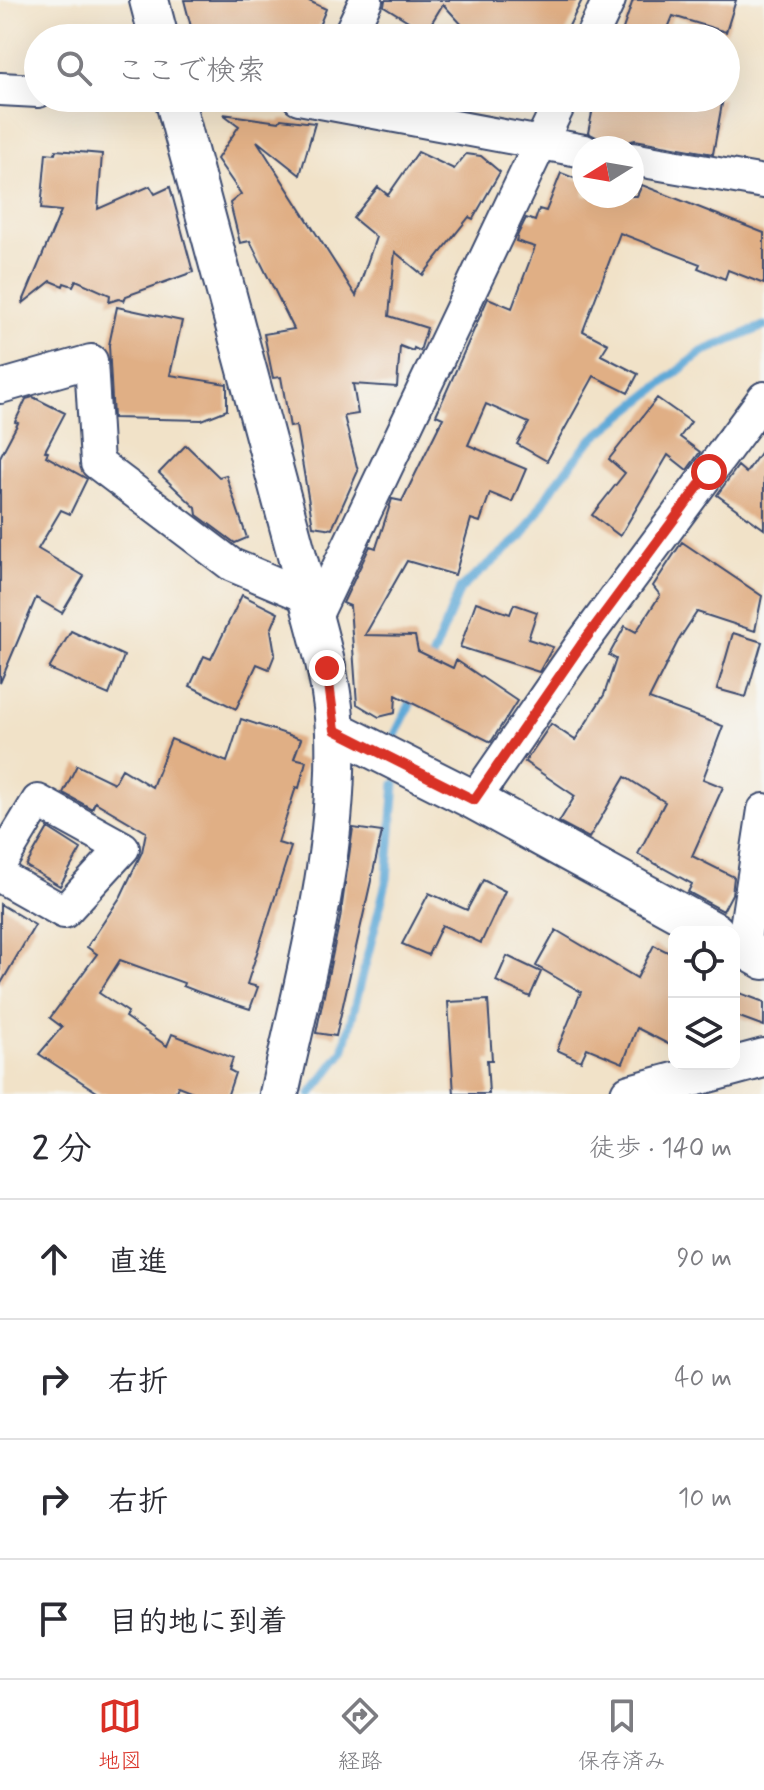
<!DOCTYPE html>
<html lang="ja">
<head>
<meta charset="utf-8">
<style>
  :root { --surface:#fff; --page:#f7f7f7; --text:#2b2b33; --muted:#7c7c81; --line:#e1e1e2; --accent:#d93025 }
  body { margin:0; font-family:Mynerve,"Klee One",sans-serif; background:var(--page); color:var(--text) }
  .controls { position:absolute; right:24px; bottom:24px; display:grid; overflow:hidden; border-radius:16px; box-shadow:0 8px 32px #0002 }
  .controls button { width:72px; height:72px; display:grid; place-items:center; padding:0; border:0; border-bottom:2px solid var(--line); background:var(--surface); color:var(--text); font:40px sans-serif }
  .compass { position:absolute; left:572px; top:136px; width:72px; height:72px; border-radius:50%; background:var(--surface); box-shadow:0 8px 32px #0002; rotate:259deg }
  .stop { position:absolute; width:24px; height:24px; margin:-18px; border:6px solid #d93025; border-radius:50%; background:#fff }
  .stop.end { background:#d93025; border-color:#fff; box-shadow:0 2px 8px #0008 }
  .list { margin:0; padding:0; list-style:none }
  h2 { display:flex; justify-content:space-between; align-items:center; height:104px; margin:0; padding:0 32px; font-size:34px }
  h2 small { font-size:26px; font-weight:400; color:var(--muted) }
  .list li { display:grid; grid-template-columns:52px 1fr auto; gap:24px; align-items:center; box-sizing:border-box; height:120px; padding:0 32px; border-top:2px solid var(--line) }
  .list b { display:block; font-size:30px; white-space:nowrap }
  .list em { font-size:26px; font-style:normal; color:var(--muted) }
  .icon { flex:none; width:44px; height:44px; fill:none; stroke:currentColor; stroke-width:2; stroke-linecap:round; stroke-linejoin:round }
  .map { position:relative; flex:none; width:764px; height:1094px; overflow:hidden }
  .search { position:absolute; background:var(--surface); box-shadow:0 8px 32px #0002; left:24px; right:24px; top:24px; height:88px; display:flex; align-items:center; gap:20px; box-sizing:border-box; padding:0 28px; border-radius:44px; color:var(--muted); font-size:30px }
  .sheet { height:584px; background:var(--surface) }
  nav { display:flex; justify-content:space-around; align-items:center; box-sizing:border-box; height:112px; border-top:2px solid var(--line); background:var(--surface); font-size:22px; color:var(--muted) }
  nav a { display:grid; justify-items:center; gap:4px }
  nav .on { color:var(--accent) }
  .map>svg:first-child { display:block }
</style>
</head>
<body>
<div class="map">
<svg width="764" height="1094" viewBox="0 0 764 1094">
  <rect width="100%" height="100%" fill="#f6f6f2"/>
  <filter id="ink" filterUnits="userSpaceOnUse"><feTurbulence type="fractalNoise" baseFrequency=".0125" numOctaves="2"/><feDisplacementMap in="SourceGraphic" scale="16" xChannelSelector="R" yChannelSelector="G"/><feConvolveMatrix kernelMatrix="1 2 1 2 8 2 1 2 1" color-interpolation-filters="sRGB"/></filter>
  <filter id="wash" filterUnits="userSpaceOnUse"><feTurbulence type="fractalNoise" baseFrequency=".006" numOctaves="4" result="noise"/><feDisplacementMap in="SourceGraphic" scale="32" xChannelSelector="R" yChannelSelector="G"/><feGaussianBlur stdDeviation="1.8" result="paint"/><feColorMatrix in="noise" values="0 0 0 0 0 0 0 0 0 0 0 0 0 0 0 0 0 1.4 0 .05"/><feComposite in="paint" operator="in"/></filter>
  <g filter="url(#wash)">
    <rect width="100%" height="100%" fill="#f1e2c8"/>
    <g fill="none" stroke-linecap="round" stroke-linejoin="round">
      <!-- stream -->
      <path stroke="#5fa9d7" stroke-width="9" d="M 428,668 L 460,589 L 521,537 L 555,484 L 590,441 L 702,352 L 764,326
        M 393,739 L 416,692
        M 311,1094 L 343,1052 L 387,879 L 395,784"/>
    </g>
    <g id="blocks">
      <!-- building -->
      <path fill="#e0af85" d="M 184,0 L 307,0 L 326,9 L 314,38 L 194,38 Z
        M 385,0 L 582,0 L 563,38 L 474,38 L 443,4 L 426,32 L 384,6 Z
        M 633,0 L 736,0 L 726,32 L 673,16 L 664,38 L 638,38 L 622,32 Z
        M 595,98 L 723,98 L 713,154 L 635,140 L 623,143 L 598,138 L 588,133 Z
        M 223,114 L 279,122 L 281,119 L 315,123 L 300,175 L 257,141 L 356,296 L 376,237 L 353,218 L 378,187 L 388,195 L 418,152 L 454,169 L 466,154 L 481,156 L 500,172 L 473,219 L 469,217 L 423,275 L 395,252 L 389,316 L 427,328 L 420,351 L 414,348 L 413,351 L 400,346 L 397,387 L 353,384 L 358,414 L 344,416 L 358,471 L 332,529 L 313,526 L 296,426 L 290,427 L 281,377 L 273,378 L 264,334 L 294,329 L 250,241 L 240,243 L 230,203 L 241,194 L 217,159 L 239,126 Z
        M 56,150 L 102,154 L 98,209 L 150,186 L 155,194 L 170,187 L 193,272 L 126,296 L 124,301 L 119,299 L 109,302 L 110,295 L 76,280 L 73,286 L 64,283 L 63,286 L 51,281 L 22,304 L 61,211 L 41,209 L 46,153 L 55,154 Z
        M 561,173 L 584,182 L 584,196 L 637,196 L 642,185 L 764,233 L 764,284 L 728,270 L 725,279 L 698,268 L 700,264 L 620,233 L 583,331 L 608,344 L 601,355 L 638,374 L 628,393 L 594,376 L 547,461 L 517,444 L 529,423 L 486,404 L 468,445 L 526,469 L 512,502 L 490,493 L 480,522 L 471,519 L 455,575 L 407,561 L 365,635 L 415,636 L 418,651 L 453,668 L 456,660 L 517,701 L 491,742 L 396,695 L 395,713 L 379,717 L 357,704 L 350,606 L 343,603 L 370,546 L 376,548 L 392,499 L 402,501 L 443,418 L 436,415 L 488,298 L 512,308 L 535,247 L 516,241 L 518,234 L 526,218 L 535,221 L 539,209 L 546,211 Z
        M 117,307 L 182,321 L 170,375 L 227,384 L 227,410 L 202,420 L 113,418 L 109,345 Z
        M 33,397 L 65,413 L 45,451 L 48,452 L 46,456 L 87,479 L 70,514 L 61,510 L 38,549 L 84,576 L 62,613 L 36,598 L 0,683 L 0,457 L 18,423 L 15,422 L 26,399 Z
        M 657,398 L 691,422 L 680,437 L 700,452 L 687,470 L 668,455 L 620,536 L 592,515 L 625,473 L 609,459 Z
        M 186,445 L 219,477 L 226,475 L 247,538 L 235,543 L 197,515 L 196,508 L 159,473 Z
        M 764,447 L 764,529 L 717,495 L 738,466 L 746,473 Z
        M 682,542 L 762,596 L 755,631 L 697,612 L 678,641 L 649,699 L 723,726 L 703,779 L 723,787 L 692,856 L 734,877 L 732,894 L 723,911 L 688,892 L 692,884 L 638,854 L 665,802 L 625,777 L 589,838 L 559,822 L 575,796 L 525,762 L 551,724 L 575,740 L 604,695 L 616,659 L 609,655 L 625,626 L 636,632 L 660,595 L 653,586 Z
        M 242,595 L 278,613 L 271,630 L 275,654 L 269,669 L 257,664 L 236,709 L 190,686 L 204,656 L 211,659 Z
        M 476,602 L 510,614 L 514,604 L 537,612 L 528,639 L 553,647 L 539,672 L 460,647 Z
        M 71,631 L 124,656 L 109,695 L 49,669 Z
        M 733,633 L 762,642 L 746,697 L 717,689 Z
        M 241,719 L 301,739 L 294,758 L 306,761 L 299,788 L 296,787 L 278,843 L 291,847 L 247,984 L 258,987 L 250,1009 L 201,993 L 183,986 L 184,983 L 120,960 L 99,993 L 128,1012 L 125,1017 L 167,1046 L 172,1034 L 233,1058 L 229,1070 L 235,1073 L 228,1094 L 198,1094 L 178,1086 L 175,1094 L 100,1094 L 39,1054 L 62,1027 L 50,1018 L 97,954 L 87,947 L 121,896 L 142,852 L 146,832 L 95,802 L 92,809 L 63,793 L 77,765 L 114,783 L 122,769 L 152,787 L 171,739 L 227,762 Z
        M 48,828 L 81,849 L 60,886 L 26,866 Z
        M 353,828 L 382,832 L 336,1036 L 316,1033 L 340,919 Z
        M 483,880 L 505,891 L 481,943 L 442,925 L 428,955 L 402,944 L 429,893 L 467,910 Z
        M 0,904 L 35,925 L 0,985 Z
        M 556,930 L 637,978 L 654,945 L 674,955 L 674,1047 L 637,1028 L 623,1063 L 587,1048 L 581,1061 L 557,1050 L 581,992 L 536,966 Z
        M 507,956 L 541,972 L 530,997 L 496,981 Z
        M 734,991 L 764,1002 L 764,1026 L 734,1015 Z
        M 488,1000 L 492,1060 L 487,1060 L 489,1094 L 454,1094 L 448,1002 Z"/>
    </g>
  </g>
  <g filter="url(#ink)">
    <use href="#blocks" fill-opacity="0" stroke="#3b4a6e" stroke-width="2"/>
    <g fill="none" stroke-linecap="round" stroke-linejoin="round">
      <defs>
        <path id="minor" d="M 348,38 L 366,0
          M 591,38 L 609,0
          M 0,89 L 38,91
          M 299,98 L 584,151
          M 632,159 L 764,182
          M 0,387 L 91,361 L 97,463 L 232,565 L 308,597
          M 314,619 L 562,98
          M 474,800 L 581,645 L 764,398
          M 0,864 L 38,801 L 123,848 L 64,912 L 0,876
          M 743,947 L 764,810"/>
        <path id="tertiary" d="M 149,0 L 159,38
          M 174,98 L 314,619 C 324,656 334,695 335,733 C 339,855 305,976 279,1094
          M 335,730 L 474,800 L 715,932
          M 734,943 L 764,960
          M 630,1094 L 764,1058"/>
      </defs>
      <!-- minor casing -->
      <use href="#minor" stroke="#3b4a6e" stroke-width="36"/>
      <!-- tertiary casing -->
      <use href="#tertiary" stroke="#3b4a6e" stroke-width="42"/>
      <!-- minor -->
      <use href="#minor" stroke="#fff" stroke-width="32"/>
      <!-- tertiary -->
      <use href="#tertiary" stroke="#fff" stroke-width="38"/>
    </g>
  </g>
  <g fill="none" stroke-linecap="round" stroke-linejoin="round" filter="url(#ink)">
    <!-- route -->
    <path stroke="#d93025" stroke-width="10" d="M 327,668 L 335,730 L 474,800 L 581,645 L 709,472"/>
  </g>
</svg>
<div class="controls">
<button><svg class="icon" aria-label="locate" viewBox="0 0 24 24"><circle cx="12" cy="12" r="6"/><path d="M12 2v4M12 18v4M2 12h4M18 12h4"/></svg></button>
<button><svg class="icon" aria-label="layers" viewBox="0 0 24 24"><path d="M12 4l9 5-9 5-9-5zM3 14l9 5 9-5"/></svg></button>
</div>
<svg class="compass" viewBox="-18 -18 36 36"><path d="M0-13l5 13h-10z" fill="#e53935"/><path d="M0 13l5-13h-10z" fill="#7c7c81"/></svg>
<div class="stop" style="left:709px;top:472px"></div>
<div class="stop end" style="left:327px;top:668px"></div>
<div class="search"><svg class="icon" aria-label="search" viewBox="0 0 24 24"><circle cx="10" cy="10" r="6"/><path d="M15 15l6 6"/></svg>ここで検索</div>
</div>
<section class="sheet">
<h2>2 分<small>徒歩 · 140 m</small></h2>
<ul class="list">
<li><svg class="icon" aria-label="ahead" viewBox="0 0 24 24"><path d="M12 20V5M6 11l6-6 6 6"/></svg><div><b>直進</b></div><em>90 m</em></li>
<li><svg class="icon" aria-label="right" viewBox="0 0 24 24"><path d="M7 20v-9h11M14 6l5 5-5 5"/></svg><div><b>右折</b></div><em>40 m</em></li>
<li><svg class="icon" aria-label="right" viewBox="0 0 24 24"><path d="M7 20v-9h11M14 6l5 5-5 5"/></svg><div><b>右折</b></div><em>10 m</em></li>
<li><svg class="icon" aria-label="arrive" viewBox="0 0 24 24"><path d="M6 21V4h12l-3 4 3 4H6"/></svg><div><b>目的地に到着</b></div></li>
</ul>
</section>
<nav>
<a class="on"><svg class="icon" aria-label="map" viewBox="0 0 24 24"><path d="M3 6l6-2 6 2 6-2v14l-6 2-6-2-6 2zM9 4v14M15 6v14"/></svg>地図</a>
<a><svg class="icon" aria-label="directions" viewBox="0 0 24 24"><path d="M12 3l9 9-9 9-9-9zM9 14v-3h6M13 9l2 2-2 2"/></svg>経路</a>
<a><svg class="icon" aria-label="saved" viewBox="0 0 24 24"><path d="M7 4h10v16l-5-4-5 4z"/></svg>保存済み</a>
</nav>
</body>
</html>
